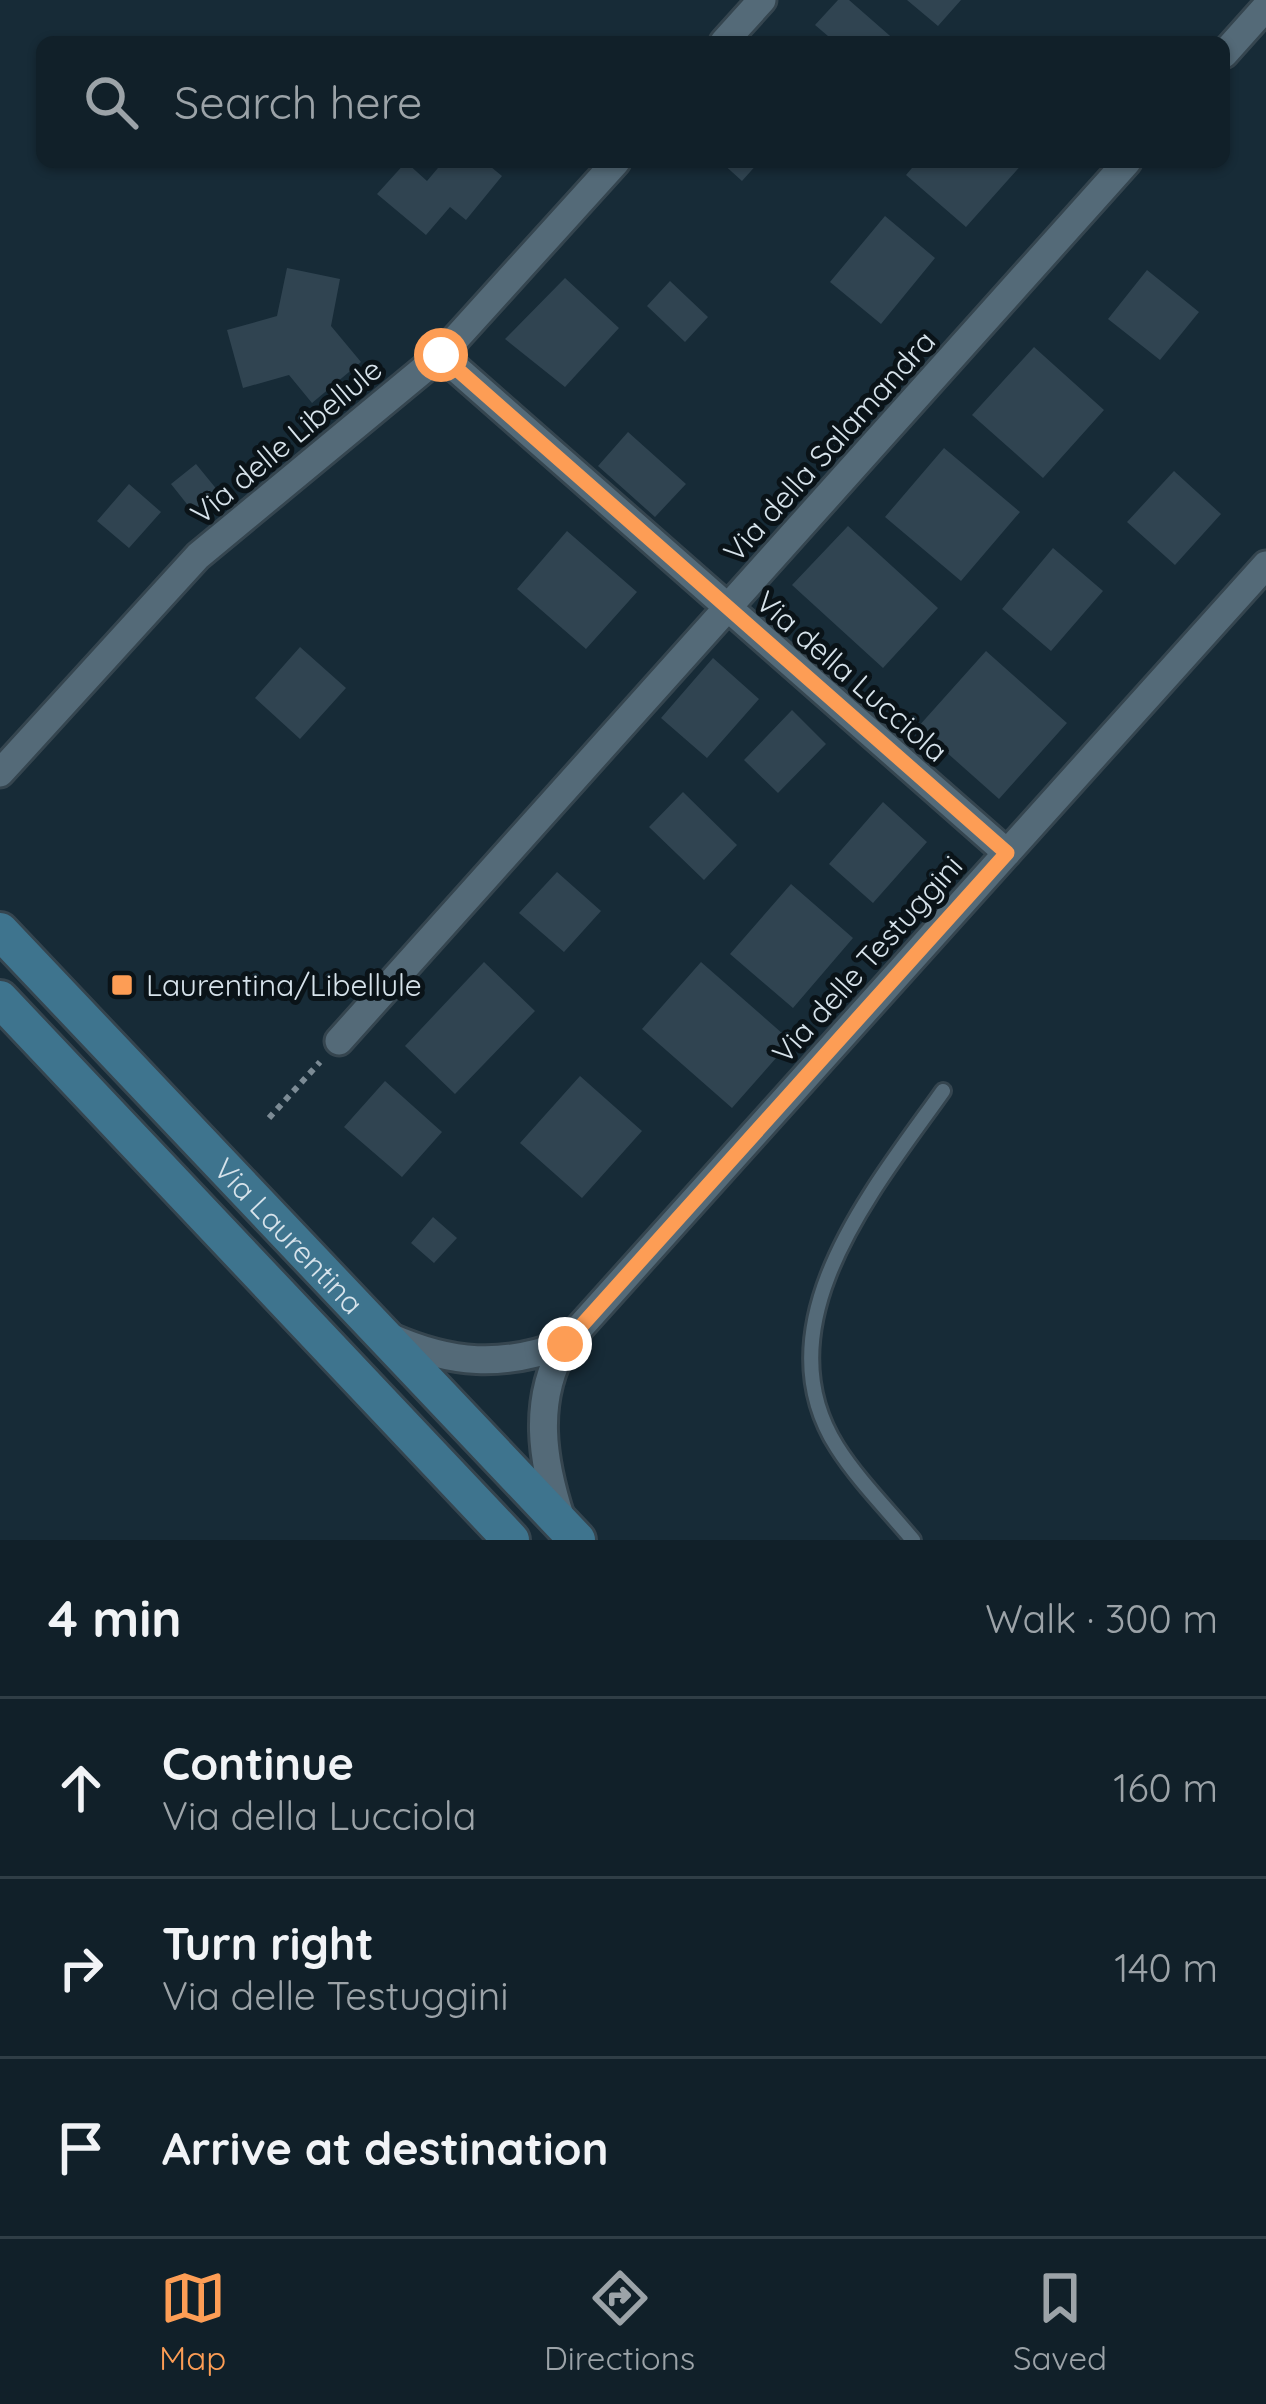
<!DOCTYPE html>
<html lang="en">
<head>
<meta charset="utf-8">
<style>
  :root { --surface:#112029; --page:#1e2d35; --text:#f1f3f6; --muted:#9ca3a8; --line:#303e46; --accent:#fd9d55 }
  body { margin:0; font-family:Quicksand,sans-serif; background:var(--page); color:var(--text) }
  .stop { position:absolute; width:36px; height:36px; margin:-27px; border:9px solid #fd9d55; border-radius:50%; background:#fff }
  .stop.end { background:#fd9d55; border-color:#fff; box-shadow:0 3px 12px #0008 }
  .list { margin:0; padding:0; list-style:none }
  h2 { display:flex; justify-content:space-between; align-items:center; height:156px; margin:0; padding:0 48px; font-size:51px }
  h2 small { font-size:39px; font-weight:400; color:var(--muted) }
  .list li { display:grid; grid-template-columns:78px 1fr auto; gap:36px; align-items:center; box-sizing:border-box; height:180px; padding:0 48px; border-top:3px solid var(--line) }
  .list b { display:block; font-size:45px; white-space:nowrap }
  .list p { margin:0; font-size:39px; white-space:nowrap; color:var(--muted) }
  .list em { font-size:39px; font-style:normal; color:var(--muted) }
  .icon { flex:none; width:66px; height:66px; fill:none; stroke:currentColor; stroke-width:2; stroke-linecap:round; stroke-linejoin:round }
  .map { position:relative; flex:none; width:1266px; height:1540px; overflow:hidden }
  .search { position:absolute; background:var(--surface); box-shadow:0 3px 9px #0004; left:36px; right:36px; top:36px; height:132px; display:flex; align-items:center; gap:30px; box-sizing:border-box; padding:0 42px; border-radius:18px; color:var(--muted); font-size:45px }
  .sheet { height:696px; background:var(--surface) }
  nav { display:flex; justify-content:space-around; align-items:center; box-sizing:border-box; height:168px; border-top:3px solid var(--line); background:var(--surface); font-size:33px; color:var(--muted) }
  nav a { display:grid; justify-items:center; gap:6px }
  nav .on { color:var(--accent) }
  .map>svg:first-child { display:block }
</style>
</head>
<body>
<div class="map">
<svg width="1266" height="1540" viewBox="0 0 1266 1540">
  <rect width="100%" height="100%" fill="#172b37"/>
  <!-- building -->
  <path fill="#304451" d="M 838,0 L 849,0 L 897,42 L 835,42 L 815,25 Z
    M 907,0 L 961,0 L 938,26 Z
    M 406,162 L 427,181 L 443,162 L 485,162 L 502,176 L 466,220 L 450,207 L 426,235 L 377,194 Z
    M 721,162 L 759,162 L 742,181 Z
    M 917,162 L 1024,162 L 966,227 L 906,175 Z
    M 885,216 L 935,258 L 881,324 L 830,282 Z
    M 287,268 L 340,279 L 331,326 L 361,362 L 312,403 L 289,375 L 243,388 L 227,330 L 277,316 Z
    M 1147,270 L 1199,312 L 1160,360 L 1108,319 Z
    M 565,278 L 619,328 L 565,387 L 505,339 Z
    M 670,281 L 708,317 L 685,342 L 647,306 Z
    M 1034,347 L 1104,410 L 1043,478 L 972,415 Z
    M 628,432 L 686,484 L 655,517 L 598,466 Z
    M 944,448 L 1020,512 L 961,581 L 885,517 Z
    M 196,464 L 223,497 L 198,518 L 171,484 Z
    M 1174,471 L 1221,514 L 1175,565 L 1127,522 Z
    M 129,484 L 161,512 L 129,548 L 97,521 Z
    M 848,526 L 938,608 L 883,668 L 792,585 Z
    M 567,531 L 637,592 L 586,649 L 517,589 Z
    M 1053,548 L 1103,591 L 1051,651 L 1002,609 Z
    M 300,647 L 346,688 L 300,739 L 255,698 Z
    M 986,651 L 1067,723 L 999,799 L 918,727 Z
    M 713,658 L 759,699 L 707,758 L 661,718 Z
    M 792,710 L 826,744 L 778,793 L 744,760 Z
    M 683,792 L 737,845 L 704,880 L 649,827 Z
    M 883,802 L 927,842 L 873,903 L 829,864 Z
    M 557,872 L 601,911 L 564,952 L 519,913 Z
    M 791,884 L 853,938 L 793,1008 L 730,954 Z
    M 484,962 L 535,1011 L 455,1094 L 405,1046 Z
    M 701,962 L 791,1041 L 732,1108 L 642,1029 Z
    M 580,1076 L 642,1131 L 582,1198 L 520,1143 Z
    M 385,1081 L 442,1132 L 402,1177 L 344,1127 Z
    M 433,1217 L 457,1238 L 434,1263 L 411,1243 Z"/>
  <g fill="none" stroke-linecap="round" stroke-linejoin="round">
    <defs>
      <path id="lane" d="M 913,1540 C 888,1510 858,1480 837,1447 C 759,1324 875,1187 943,1091"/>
      <path id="street" d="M 724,42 L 762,0
        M 1224,54 L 1266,7
        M 441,355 L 1007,853
        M 0,773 L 198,556 L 441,355 L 616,162
        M 339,1041 L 1127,162
        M 390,1337 C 451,1364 502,1368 565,1344 C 532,1400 542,1461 561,1519
        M 565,1344 L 1266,565"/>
      <g id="secondary">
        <path id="s1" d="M 0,931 L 577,1540"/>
        <path d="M 0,999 L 511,1540"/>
      </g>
    </defs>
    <!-- lane casing -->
    <use href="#lane" stroke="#35454f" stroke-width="20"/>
    <!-- street casing -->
    <use href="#street" stroke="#35454f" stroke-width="33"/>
    <!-- secondary casing -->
    <use href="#secondary" stroke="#35454f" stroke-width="42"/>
    <!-- path -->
    <path stroke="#7c8b95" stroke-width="6" stroke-dasharray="6 6" stroke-linecap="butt" d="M 269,1118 L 320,1062"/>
    <!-- lane -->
    <use href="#lane" stroke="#546a78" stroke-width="14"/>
    <!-- street -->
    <use href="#street" stroke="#546a78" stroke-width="27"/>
    <!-- secondary -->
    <use href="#secondary" stroke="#3e748e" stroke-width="36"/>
  </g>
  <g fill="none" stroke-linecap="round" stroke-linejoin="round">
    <!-- route -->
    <path stroke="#fd9d55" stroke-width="15" d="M 441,355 L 1007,853 L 565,1344"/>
  </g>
  <!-- markers -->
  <rect fill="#fd9d55" stroke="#0a1318" stroke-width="4.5" x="110" y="973" width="24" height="24" rx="6"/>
  <g text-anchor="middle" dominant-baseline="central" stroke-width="10" stroke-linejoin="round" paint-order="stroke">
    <!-- street labels -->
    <g font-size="30" fill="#d7e3eb" stroke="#0a1318">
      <text transform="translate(286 441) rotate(-40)">Via delle Libellule</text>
      <text transform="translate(829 446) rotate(-48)">Via della Salamandra</text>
      <text transform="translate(852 676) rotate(41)">Via della Lucciola</text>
      <text transform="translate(867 959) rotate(-48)">Via delle Testuggini</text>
      <text stroke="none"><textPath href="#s1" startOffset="420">Via Laurentina</textPath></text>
    </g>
    <!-- poi labels -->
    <g font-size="30" fill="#d7e3eb" stroke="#0a1318" text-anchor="start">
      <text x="146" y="985">Laurentina/Libellule</text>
    </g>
  </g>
</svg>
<div class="stop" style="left:441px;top:355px"></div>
<div class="stop end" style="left:565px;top:1344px"></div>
<div class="search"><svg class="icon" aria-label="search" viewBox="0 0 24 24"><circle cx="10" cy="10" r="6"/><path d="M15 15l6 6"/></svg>Search here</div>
</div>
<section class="sheet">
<h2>4 min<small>Walk · 300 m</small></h2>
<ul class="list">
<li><svg class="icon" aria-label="ahead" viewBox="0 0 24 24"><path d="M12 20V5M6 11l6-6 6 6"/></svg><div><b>Continue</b><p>Via della Lucciola</p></div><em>160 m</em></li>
<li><svg class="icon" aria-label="right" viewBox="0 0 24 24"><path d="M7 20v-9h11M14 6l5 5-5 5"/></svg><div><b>Turn right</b><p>Via delle Testuggini</p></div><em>140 m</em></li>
<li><svg class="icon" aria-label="arrive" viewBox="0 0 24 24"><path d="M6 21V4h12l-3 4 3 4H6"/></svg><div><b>Arrive at destination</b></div></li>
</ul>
</section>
<nav>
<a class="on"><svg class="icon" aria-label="map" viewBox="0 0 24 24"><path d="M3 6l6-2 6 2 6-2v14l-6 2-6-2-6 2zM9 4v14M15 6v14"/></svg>Map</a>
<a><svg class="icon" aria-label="directions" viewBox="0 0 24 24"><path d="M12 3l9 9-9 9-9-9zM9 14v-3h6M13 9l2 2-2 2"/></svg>Directions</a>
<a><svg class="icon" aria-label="saved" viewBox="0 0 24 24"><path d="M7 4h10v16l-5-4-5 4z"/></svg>Saved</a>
</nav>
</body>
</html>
